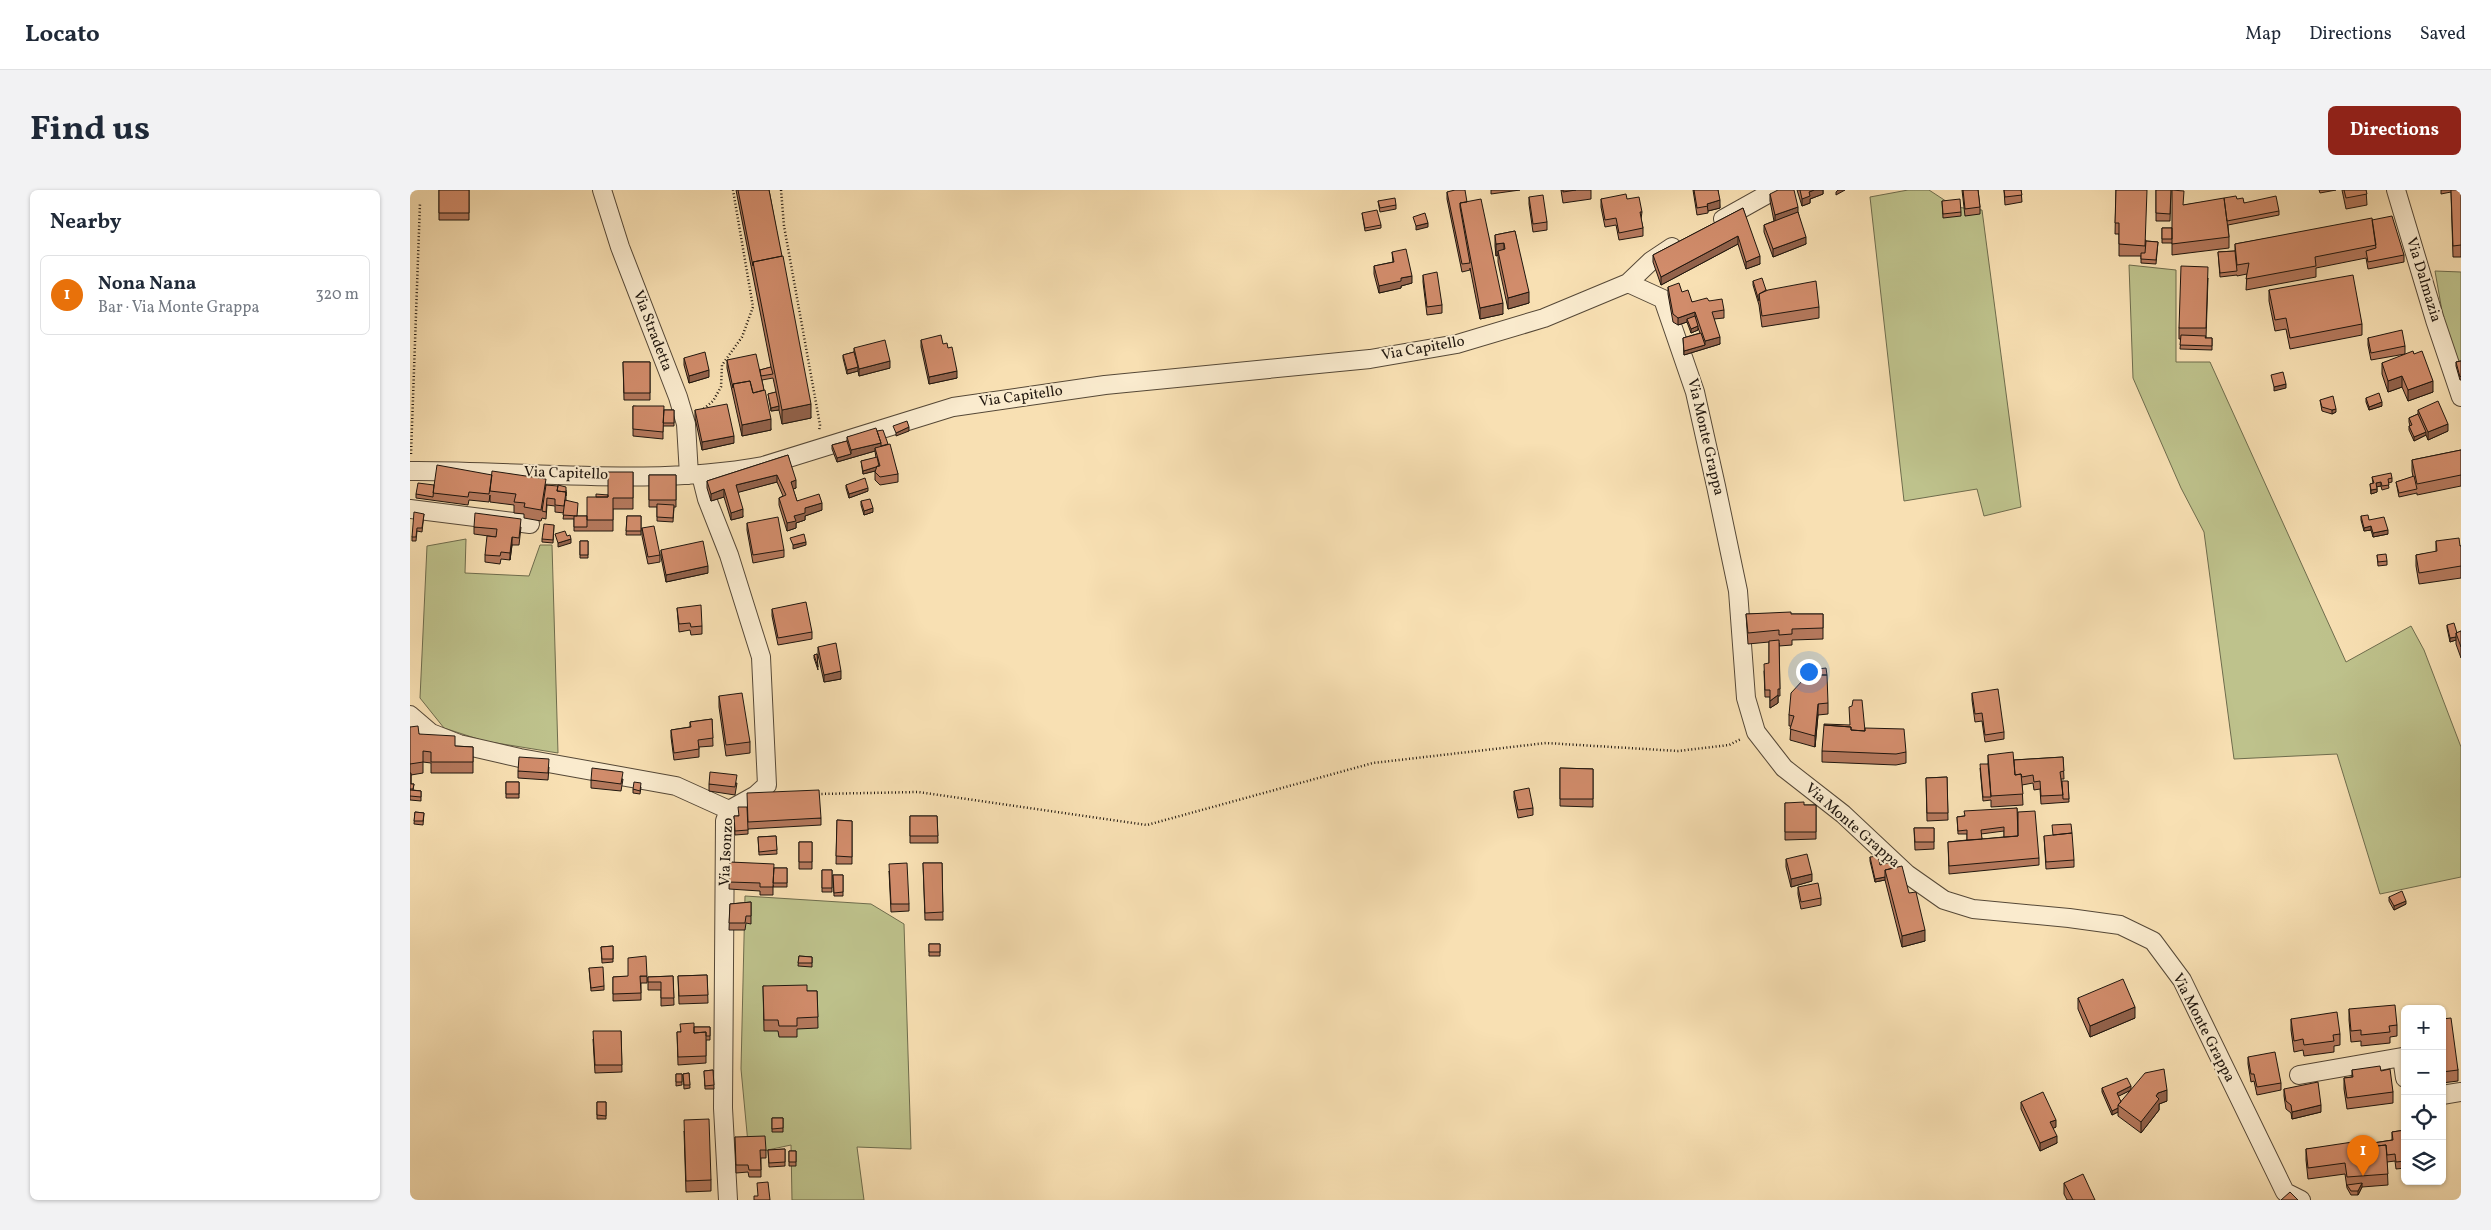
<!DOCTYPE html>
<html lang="en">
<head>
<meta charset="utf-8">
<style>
  :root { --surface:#fff; --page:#f2f2f3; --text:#1f2937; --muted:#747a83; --line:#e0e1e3; --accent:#8f2418 }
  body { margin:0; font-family:Vollkorn,serif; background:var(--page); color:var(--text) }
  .controls { position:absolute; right:15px; bottom:15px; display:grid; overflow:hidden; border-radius:8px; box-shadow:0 1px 4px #0004 }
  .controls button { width:45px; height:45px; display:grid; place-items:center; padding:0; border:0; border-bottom:1px solid var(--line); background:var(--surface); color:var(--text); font:25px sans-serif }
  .you { position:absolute; left:1398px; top:481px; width:18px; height:18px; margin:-12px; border:4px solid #fff; border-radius:50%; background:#1a73e8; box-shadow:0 0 0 8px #1a73e833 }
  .badge { display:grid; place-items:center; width:32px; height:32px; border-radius:50%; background:var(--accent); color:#fff; font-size:16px; font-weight:700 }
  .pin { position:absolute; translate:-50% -41px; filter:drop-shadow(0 1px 2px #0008) }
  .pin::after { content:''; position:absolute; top:26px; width:18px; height:15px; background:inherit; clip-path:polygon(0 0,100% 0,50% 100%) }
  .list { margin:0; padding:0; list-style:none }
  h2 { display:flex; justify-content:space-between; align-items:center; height:65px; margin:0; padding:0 20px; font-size:21px }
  h2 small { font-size:16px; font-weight:400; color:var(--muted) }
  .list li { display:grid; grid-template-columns:32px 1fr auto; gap:15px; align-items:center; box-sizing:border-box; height:80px; margin:0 10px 10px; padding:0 10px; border:1px solid var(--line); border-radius:8px }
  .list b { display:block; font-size:19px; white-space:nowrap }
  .list p { margin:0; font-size:16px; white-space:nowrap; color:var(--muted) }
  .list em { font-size:16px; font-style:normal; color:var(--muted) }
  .icon { flex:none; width:28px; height:28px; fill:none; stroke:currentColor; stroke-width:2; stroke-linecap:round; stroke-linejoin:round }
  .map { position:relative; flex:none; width:2051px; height:1010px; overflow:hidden; border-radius:8px }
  header { display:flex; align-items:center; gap:30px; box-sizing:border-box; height:70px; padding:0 25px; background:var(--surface); border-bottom:1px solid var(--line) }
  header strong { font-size:24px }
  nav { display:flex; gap:28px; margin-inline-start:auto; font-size:18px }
  .intro { display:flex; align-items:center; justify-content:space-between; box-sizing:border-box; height:120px; padding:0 30px }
  h1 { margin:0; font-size:35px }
  .button { padding:12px 22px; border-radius:8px; background:var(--accent); color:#fff; font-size:18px; font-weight:700 }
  main { display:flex; gap:30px; padding:0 30px }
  aside { flex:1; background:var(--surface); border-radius:8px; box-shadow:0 1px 4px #0004 }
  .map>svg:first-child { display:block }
</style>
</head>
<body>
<header>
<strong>Locato</strong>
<nav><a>Map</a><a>Directions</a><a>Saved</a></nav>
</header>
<div class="intro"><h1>Find us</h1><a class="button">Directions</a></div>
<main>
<aside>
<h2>Nearby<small></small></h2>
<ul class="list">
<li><span class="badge" style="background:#e8710a">1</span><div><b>Nona Nana</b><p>Bar · Via Monte Grappa</p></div><em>320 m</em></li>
</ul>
</aside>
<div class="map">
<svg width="2051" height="1010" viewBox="0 0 2051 1010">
  <rect width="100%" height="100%" fill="#f8e0b3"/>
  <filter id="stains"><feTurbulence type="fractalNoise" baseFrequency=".004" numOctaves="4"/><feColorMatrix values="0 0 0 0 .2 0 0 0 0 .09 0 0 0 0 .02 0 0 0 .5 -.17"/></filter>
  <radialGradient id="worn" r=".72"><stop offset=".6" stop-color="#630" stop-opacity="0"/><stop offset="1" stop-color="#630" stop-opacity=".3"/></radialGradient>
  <!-- green -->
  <path fill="#bec28c" stroke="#6e6c4d" d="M 1498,0 L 1519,0 L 1545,17 L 1572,20 L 1611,317 L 1574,326 L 1567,299 L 1494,311 L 1460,7 Z
    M 1719,75 L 1766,80 L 1766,172 L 1800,172 L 1936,472 L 2001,436 L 2014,460 L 2051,557 L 2051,687 L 1970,704 L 1927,564 L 1824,569 L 1794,342 L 1771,298 L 1723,188 Z
    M 2025,81 L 2051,82 L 2051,180 L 2039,161 Z
    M 56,349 L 55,383 L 119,386 L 130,355 L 142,355 L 148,563 L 74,551 L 34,538 L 10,508 L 17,356 Z
    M 335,706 L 461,714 L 494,734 L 501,959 L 447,957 L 454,1010 L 382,1010 L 381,955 L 339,964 L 331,879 Z"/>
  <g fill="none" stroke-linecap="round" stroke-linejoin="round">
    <defs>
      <path id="minor" d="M 192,0 L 210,57 L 268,207 L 276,234 L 279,285
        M 1986,0 L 2025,130 L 2051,207
        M 1313,29 L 1365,0
        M 1218,93 L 1253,109 L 1285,202 L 1306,296 L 1328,401 L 1336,508 L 1346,542 L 1374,578 L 1433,624 L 1497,684 L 1534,710 L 1563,719 L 1659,728 L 1710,735 L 1743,751 L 1772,790 L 1875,1002 L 1891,1010
        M 0,281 C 117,280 237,297 353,276 L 543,217 L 695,195 L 960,169 L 1047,154 L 1134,128 L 1218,93 L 1241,71 L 1262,57
        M 291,285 L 297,309 L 319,365 L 351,467 L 357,595 L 346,605 L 319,620 L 315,631 L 313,918 L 318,1010
        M 0,319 L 120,334
        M 0,525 L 21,543 L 49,554 L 110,568 L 266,596 L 319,620
        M 1889,885 L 1992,867 L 1995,888
        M 2032,905 L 2051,902"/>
    </defs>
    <!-- minor casing -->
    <use href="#minor" stroke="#554837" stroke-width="20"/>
    <!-- path -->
    <path stroke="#1f160e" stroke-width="2.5" stroke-dasharray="1 2.5" stroke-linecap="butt" d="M 371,0 L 374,36 L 410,235 L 409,241
      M 291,221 L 303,211 L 311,197 L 312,175 L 332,147 L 343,117 L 323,0
      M 1,264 L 10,13
      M 408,604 L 508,602 L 737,635 L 963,573 L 1136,553 L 1268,561 L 1319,555 L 1331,549"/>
    <!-- minor -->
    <use href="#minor" stroke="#faebce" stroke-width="18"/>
  </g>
  <!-- wall -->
  <path fill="#b4785c" stroke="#1f160e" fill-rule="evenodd" d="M 29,0 L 59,0 L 59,30 L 29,30 Z
    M 326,0 L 359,0 L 401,228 L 372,234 L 369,220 L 361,221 L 358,204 L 366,202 L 363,188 L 352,190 L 361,240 L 332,246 L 317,178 L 317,170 L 350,180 L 361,177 Z
    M 1081,0 L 1110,0 L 1081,4 Z
    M 1151,0 L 1181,0 L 1181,9 L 1153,13 Z
    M 1283,0 L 1308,0 L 1310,18 L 1298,21 L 1298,23 L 1287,25 Z
    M 1387,0 L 1413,0 L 1413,4 L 1400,9 L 1400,13 L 1392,16 Z
    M 1552,0 L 1568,0 L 1570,17 L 1570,24 L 1555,26 Z
    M 1594,0 L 1611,0 L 1612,12 L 1595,15 Z
    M 1706,0 L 1736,51 L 1748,52 L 1746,74 L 1731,73 L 1731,66 L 1709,66 L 1709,44 L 1705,44 Z
    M 1746,0 L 1761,0 L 1760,31 L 1746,31 Z
    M 1909,0 L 1926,0 L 1910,3 Z
    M 1932,0 L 1956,0 L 1957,15 L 1936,19 Z
    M 2031,0 L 2051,0 L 2051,67 L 2043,67 L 2041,2 L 2031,4 Z
    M 1037,2 L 1057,12 L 1093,124 L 1070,129 L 1060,78 L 1060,80 L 1052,82 L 1037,9 Z
    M 1360,4 L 1388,22 L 1396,54 L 1363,67 L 1354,42 L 1354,35 L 1364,31 L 1360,11 Z
    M 1119,7 L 1137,32 L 1137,40 L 1123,42 L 1119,14 Z
    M 1191,9 L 1217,9 L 1232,22 L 1231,29 L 1233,38 L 1233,46 L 1209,50 L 1206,35 L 1195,37 L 1191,17 Z
    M 1814,9 L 1827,9 L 1834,13 L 1869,21 L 1869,25 L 1818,35 L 1819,47 L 1819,58 L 1762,65 L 1762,53 L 1752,53 L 1752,38 L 1762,38 L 1774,15 Z
    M 968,11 L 986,15 L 986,19 L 970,22 Z
    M 1532,11 L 1551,22 L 1551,26 L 1533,28 Z
    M 1333,18 L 1350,74 L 1336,79 L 1328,54 L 1251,95 L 1243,72 L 1243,65 Z
    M 952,23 L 971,35 L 971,38 L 955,41 Z
    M 1962,30 L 1994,65 L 1994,72 L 1958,79 L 1956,68 L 1906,78 L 1906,87 L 1836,100 L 1837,84 L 1827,86 L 1827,85 L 1810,87 L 1808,62 L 1825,61 L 1825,54 Z
    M 1105,41 L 1119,113 L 1098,119 L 1088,72 L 1088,65 L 1086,66 L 1085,56 L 1085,45 Z
    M 982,62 L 1002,93 L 991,96 L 991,98 L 969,103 L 964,84 L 964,76 L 983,72 Z
    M 1013,85 L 1032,115 L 1032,123 L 1017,125 L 1013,92 Z
    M 1798,88 L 1796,148 L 1802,148 L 1802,160 L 1770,159 L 1771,149 L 1769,149 L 1769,138 Z
    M 1343,91 L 1356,100 L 1409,117 L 1409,128 L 1352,137 L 1349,115 L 1343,95 Z
    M 1258,97 L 1272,102 L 1282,112 L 1299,111 L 1314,120 L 1314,128 L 1304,129 L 1310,154 L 1274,165 L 1273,148 L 1290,143 L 1288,138 L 1288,140 L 1281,143 L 1277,132 L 1268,135 L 1263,132 L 1258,104 Z
    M 1859,100 L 1952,134 L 1952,145 L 1880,159 L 1876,139 L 1865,141 L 1859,111 Z
    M 1958,148 L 1995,156 L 1995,164 L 1961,170 L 1958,155 Z
    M 511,150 L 533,154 L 538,158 L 547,188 L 519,194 L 511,157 Z
    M 444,158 L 480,178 L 449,186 L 448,181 L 437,184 L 433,168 L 433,165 L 444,162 Z
    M 2004,164 L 2023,202 L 1998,211 L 1992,197 L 1978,202 L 1972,184 L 1972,173 Z
    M 274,168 L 299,187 L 279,193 L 274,175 Z
    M 2051,171 L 2051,190 L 2050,190 L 2046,176 L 2046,172 Z
    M 213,172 L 240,172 L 240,210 L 214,210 Z
    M 1956,208 L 1972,216 L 1959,220 L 1956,212 Z
    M 1910,210 L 1926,222 L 1922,224 L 1912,221 Z
    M 223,216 L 254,220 L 264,220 L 264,236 L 253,236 L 253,249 L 223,246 Z
    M 285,220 L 324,253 L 292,260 L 285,228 Z
    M 2008,220 L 2038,241 L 2018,250 L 2016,245 L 2004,251 L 1999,240 L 1999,236 L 2000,236 L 1999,232 L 1999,228 L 2008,224 Z
    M 467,241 L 478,255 L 488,284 L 488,292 L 470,295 L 465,290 L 465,281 L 453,284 L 451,271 L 466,268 L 465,261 L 427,272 L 422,259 L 422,255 L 437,251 L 437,247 Z
    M 2051,260 L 2051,296 L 2007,305 L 2007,303 L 1989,307 L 1986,292 L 2003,287 L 2002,281 L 2002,270 Z
    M 378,265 L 386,298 L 383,299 L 387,311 L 412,320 L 395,326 L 395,330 L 386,333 L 386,338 L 377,341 L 369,315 L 369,308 L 373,306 L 367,292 L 328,302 L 333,327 L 321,330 L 314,307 L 301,311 L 297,298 L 297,291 Z
    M 223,282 L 223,319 L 203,319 L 203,341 L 164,341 L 164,329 L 153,329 L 154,323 L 145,322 L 145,316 L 137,315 L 136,329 L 132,328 L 131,331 L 114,328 L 114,324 L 104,323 L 104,315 L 80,312 L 80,305 L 79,312 L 59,310 L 58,315 L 6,308 L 6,304 L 24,295 L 136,295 L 156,300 L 156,310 L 167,326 L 177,326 L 186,307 L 198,305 Z
    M 239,285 L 266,285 L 266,317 L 264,317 L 263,332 L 247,331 L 247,317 L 239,317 Z
    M 1962,287 L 1982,288 L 1982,292 L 1978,293 L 1979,298 L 1972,300 L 1971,296 L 1967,296 L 1967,302 L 1961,304 L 1960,294 L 1963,293 Z
    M 436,295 L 458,301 L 439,308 L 436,298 Z
    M 451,311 L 463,322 L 454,325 L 451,315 Z
    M 14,324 L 12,342 L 7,341 L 6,351 L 2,351 L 2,347 Z
    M 217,326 L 231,326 L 231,345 L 216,345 Z
    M 1951,326 L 1959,330 L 1978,344 L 1963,347 L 1961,340 L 1954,341 L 1951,330 Z
    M 337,333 L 374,360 L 374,367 L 343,373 L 337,340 Z
    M 144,335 L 143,353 L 132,352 L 132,349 Z
    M 64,337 L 111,337 L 109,355 L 102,355 L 100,370 L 91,369 L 90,374 L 75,372 L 75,365 L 86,347 L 64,344 Z
    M 232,338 L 250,365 L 250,372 L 238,374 L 232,346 Z
    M 170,351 L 178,351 L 178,368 L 170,368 Z
    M 2026,351 L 2051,356 L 2051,388 L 2009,394 L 2006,376 L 2006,365 L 2026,362 Z
    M 251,360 L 298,383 L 256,392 L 251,367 Z
    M 1967,365 L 1977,371 L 1977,375 L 1968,376 Z
    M 267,418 L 292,436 L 292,444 L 281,445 L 280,440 L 269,442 Z
    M 362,419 L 402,442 L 402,449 L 368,455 L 362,426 Z
    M 1336,424 L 1413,424 L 1413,449 L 1382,450 L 1382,455 L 1369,456 L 1369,453 L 1370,506 L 1368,506 L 1368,513 L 1360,518 L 1360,507 L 1355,507 L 1354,481 L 1359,474 L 1359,452 L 1338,454 Z
    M 2037,435 L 2047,443 L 2051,441 L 2051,468 L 2046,454 L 2046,450 L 2040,452 L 2037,438 Z
    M 408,457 L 431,489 L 414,492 L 408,465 Z
    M 407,464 L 408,480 L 404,468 L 404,465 Z
    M 1393,490 L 1418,513 L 1418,524 L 1408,525 L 1405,557 L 1380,550 L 1381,536 L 1379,536 L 1379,525 Z
    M 1562,503 L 1594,542 L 1594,549 L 1575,552 L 1572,531 L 1565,532 L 1562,510 Z
    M 309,506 L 340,552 L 340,563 L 316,566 L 309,517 Z
    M 302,529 L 303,556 L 289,557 L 289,567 L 264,570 L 261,547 L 261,540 L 280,537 L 280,532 Z
    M 0,537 L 9,544 L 45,556 L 63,557 L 63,583 L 21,583 L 21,573 L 13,572 L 13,583 L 1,585 L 1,594 L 4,594 L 3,600 L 11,601 L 11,611 L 0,610 Z
    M 1455,540 L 1496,562 L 1496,573 L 1486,575 L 1412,572 L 1412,561 Z
    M 1578,565 L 1604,570 L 1653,567 L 1654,589 L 1651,589 L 1652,600 L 1658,591 L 1659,612 L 1631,614 L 1630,599 L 1624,600 L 1623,593 L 1612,595 L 1613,615 L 1581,617 L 1581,610 L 1573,611 L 1570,578 L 1578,574 Z
    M 139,577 L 138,590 L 108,588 L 108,581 Z
    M 1150,578 L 1183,579 L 1183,617 L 1150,616 Z
    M 1537,587 L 1538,630 L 1517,631 L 1516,588 Z
    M 213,589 L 211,601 L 181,598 L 181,590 Z
    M 96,592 L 109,592 L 109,608 L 96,608 Z
    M 327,593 L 325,605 L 299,601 L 299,594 Z
    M 231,597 L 230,604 L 223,603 L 223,599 Z
    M 1104,601 L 1123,618 L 1123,625 L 1108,628 L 1104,608 Z
    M 1375,613 L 1394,615 L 1406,615 L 1406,649 L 1375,650 Z
    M 1607,618 L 1608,646 L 1629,668 L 1629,675 L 1539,684 L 1538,652 L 1557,650 L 1557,644 L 1548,644 L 1547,627 ZM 1594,641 L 1594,647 L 1572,649 L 1571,644 Z
    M 5,622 L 14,623 L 13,635 L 4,634 Z
    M 324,626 L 411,628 L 411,635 L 338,639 L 338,644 L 325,645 Z
    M 500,626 L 527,626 L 528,653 L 500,653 Z
    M 427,630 L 442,631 L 442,674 L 426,674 Z
    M 1504,638 L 1524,638 L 1524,659 L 1505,660 Z
    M 366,646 L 367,664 L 349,665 L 348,647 Z
    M 1634,646 L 1664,670 L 1664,677 L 1636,679 Z
    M 389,652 L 402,652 L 402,679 L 389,679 Z
    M 1460,667 L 1470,675 L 1484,678 L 1499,703 L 1515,751 L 1492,757 L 1475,690 L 1465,692 L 1460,671 Z
    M 1376,669 L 1402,691 L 1381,697 L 1376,677 Z
    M 320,672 L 364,678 L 377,678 L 377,697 L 363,697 L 363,695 L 363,705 L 350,705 L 350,701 L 319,699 Z
    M 513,673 L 532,673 L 533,730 L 515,730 Z
    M 412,680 L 422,680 L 422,702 L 412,702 Z
    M 479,681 L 499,714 L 499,721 L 481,722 Z
    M 423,685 L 433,685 L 433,706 L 424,706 Z
    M 1388,697 L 1411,708 L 1411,715 L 1391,719 L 1388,704 Z
    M 1979,707 L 1996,714 L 1984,720 L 1979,711 Z
    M 341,712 L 341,734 L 336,733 L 335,740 L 319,740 L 320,714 Z
    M 519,754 L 530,754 L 530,766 L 519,766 Z
    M 203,756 L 203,772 L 192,773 L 191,757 Z
    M 389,766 L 402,767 L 402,777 L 388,776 Z
    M 179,778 L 194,796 L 194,800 L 181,801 Z
    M 297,785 L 298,813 L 269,814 L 268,786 Z
    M 237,786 L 237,793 L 231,793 L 231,810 L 203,811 L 203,787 Z
    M 263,786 L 264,815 L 251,816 L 251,800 L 238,800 L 238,787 Z
    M 353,796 L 397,801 L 407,801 L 408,838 L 387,839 L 387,847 L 369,847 L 368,841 L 354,841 Z
    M 1668,808 L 1725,828 L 1680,847 L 1668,819 Z
    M 1939,819 L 1987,835 L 1987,846 L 1980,847 L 1980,853 L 1951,856 L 1951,851 L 1941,852 L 1939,830 Z
    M 1881,829 L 1930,844 L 1930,855 L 1924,856 L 1924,862 L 1894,866 L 1893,860 L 1884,862 L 1881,840 Z
    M 2032,829 L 2048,880 L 2048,891 L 2032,893 Z
    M 284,837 L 300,837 L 300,850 L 296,850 L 296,873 L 268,875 L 267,842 L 270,842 Z
    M 211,841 L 212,882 L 185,883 L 183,849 Z
    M 1838,867 L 1871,893 L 1871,900 L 1847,905 L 1844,891 L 1841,892 L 1838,874 Z
    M 303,880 L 304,899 L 295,899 L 294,881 Z
    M 1942,880 L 1971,881 L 1983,902 L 1983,913 L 1937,919 L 1934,899 L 1934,888 L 1942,887 Z
    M 279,883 L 280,898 L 274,899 L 273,884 Z
    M 266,884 L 272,884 L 272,895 L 266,896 Z
    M 1692,898 L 1721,900 L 1708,906 L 1711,912 L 1757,911 L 1749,914 L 1749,920 L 1731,943 L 1708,926 L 1708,922 L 1702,925 L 1692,902 Z
    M 1874,899 L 1911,922 L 1882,929 L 1881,923 L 1876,919 L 1874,906 Z
    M 187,912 L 196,912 L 196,929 L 187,929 Z
    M 1611,912 L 1646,937 L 1643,938 L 1647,953 L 1630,961 L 1611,919 Z
    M 362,928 L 373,928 L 373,942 L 362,942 Z
    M 1995,940 L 1995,978 L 1986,979 L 1985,971 L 1977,972 L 1978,995 L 1952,997 L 1948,1005 L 1941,1005 L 1937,998 L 1935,984 L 1898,989 L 1896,970 L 1896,959 L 1957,954 L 1982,950 L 1982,942 Z
    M 274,941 L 301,990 L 301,1001 L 276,1002 Z
    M 325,947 L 356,960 L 356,968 L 351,968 L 351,987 L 339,987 L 338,982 L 326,983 Z
    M 375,959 L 375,976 L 359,977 L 358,960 Z
    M 379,961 L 386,961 L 386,976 L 379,976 Z
    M 1654,993 L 1685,1010 L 1657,1010 L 1654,1004 Z"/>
  <!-- shaded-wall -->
  <path fill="#92624b" stroke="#1f160e" d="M 1404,0 L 1413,0 L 1413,4 L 1400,9 L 1400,13 L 1392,16 L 1392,9 L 1399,2 Z
    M 1428,0 L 1435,0 L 1426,5 L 1426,2 Z
    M 1310,10 L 1310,18 L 1298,21 L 1297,14 Z
    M 1388,17 L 1388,25 L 1365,33 L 1365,25 Z
    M 1018,33 L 1018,37 L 1006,40 L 1006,36 Z
    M 1328,46 L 1328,54 L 1251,95 L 1251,87 Z
    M 1396,47 L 1396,54 L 1363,67 L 1363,59 Z
    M 1094,53 L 1094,64 L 1088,61 L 1088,65 L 1086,66 L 1086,54 Z
    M 1350,66 L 1350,74 L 1336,79 L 1336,72 Z
    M 1002,86 L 1002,93 L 991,96 L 991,98 L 969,103 L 969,96 L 991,88 Z
    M 1119,102 L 1119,113 L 1098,119 L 1098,108 Z
    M 1093,113 L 1093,124 L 1070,129 L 1070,118 Z
    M 1285,122 L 1285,130 L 1277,129 L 1277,132 L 1268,135 L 1268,128 Z
    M 1288,136 L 1288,140 L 1281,143 L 1281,139 Z
    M 1310,147 L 1310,154 L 1274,165 L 1274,161 L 1295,155 L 1295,151 Z
    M 480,171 L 480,178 L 449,186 L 449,179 Z
    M 448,177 L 448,181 L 437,184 L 437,180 Z
    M 299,180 L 299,187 L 279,193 L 279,186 Z
    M 547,181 L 547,188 L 519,194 L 519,187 Z
    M 1992,186 L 1992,197 L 1978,202 L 1978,191 Z
    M 2023,191 L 2023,202 L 1998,211 L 1998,200 Z
    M 1876,194 L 1876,198 L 1864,201 L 1864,197 Z
    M 1972,212 L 1972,216 L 1959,220 L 1959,217 Z
    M 401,214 L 401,228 L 372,234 L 372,220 Z
    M 369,216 L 369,220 L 361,221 L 361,218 Z
    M 1926,219 L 1926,222 L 1922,224 L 1922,220 Z
    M 361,229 L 361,240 L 332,246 L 332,235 Z
    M 2038,234 L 2038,241 L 2018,250 L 2018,242 Z
    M 499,237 L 499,241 L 486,246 L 486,243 Z
    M 2016,242 L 2016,245 L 2004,251 L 2004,247 Z
    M 324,246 L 324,253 L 292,260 L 292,252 Z
    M 471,253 L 478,254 L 478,258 L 465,258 L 465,261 L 427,272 L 427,268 L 441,264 L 441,260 Z
    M 469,276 L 469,280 L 453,284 L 453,281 Z
    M 367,285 L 367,292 L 326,303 L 326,295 Z
    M 386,290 L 386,298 L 381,300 L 381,292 Z
    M 1971,292 L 1971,296 L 1966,297 L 1966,293 Z
    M 458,298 L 458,301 L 439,308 L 439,304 Z
    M 314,299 L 314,307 L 301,311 L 301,304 Z
    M 1967,299 L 1967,302 L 1961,304 L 1961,300 Z
    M 412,313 L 412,320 L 395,326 L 395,330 L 386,333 L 386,338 L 377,341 L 377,333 L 384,326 L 395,318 Z
    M 463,318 L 463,322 L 454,325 L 454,321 Z
    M 333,319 L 333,327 L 321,330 L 321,323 Z
    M 1961,336 L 1961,340 L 1954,341 L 1954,338 Z
    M 1978,340 L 1978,344 L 1963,347 L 1963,343 Z
    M 102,347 L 102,355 L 100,370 L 100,363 Z
    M 161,349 L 161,353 L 148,357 L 148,353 Z
    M 396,352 L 396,355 L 383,359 L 383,355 Z
    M 298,376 L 298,383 L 256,392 L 256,385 Z
    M 2046,447 L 2046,450 L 2040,452 L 2040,448 Z
    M 431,481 L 431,489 L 414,492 L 414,485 Z
    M 1368,505 L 1368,513 L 1360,518 L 1360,511 Z
    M 1408,514 L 1408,525 L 1405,557 L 1405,546 Z
    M 1402,684 L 1402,691 L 1381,697 L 1381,689 Z
    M 1475,687 L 1475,690 L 1465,692 L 1465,689 Z
    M 1996,711 L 1996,714 L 1984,720 L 1984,716 Z
    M 1515,740 L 1515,751 L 1492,757 L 1492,746 Z
    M 1725,817 L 1725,828 L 1680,847 L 1680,836 Z
    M 1721,896 L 1721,900 L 1707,907 L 1707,903 Z
    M 1757,900 L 1757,911 L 1749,914 L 1749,920 L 1731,943 L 1731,932 L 1746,906 L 1748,903 Z
    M 1911,915 L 1911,922 L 1882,929 L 1882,922 Z
    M 1708,918 L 1708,922 L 1702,925 L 1702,921 Z
    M 1646,930 L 1646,937 L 1640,940 L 1640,932 Z
    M 1647,946 L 1647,953 L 1630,961 L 1630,953 Z
    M 1952,993 L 1952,997 L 1948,1005 L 1948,1001 Z"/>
  <!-- building -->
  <path fill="#d18c6b" stroke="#1f160e" d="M 29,0 L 59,0 L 59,23 L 29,23 Z
    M 328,0 L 359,0 L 372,66 L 343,72 L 343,76 Z
    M 1045,0 L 1055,0 L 1057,12 L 1050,13 L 1050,17 L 1060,73 L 1052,74 L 1037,2 Z
    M 1153,0 L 1166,0 L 1153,2 Z
    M 1284,0 L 1308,0 L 1310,10 L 1297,14 L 1298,16 L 1287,18 Z
    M 1368,0 L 1384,0 L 1388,17 L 1365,25 L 1360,4 Z
    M 1390,0 L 1404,0 L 1399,2 L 1400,6 L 1392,9 Z
    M 1553,0 L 1568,0 L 1570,17 L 1555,19 Z
    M 1594,0 L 1611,0 L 1612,5 L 1595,7 Z
    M 1706,0 L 1737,0 L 1735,56 L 1709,54 L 1709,33 L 1705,33 Z
    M 1746,0 L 1761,0 L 1760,24 L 1746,23 Z
    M 1762,0 L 1774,1 L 1773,15 L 1814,8 L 1819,47 L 1762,54 Z
    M 1934,0 L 1956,0 L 1957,4 L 1936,8 Z
    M 2041,0 L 2051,0 L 2051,55 L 2043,56 Z
    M 1216,4 L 1217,9 L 1229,7 L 1232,22 L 1230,22 L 1233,38 L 1209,43 L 1206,28 L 1195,30 L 1191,9 Z
    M 1133,5 L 1137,32 L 1123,34 L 1119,7 Z
    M 1826,6 L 1827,9 L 1833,8 L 1834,13 L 1866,6 L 1869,21 L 1817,31 L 1814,8 Z
    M 985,8 L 986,15 L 970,18 L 968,11 Z
    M 1071,9 L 1093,113 L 1070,118 L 1050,13 Z
    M 1550,9 L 1551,22 L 1533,24 L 1532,11 Z
    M 1333,18 L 1350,66 L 1336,72 L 1328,46 L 1251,87 L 1243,65 Z
    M 967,20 L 971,35 L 955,38 L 952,23 Z
    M 1388,22 L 1396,47 L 1363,59 L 1354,35 Z
    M 1015,23 L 1018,33 L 1006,36 L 1003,27 Z
    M 1982,26 L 1994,65 L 1958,72 L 1956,61 L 1966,58 L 1962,30 Z
    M 1962,28 L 1966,55 L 1905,67 L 1906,76 L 1836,89 L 1839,73 L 1827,75 L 1825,54 Z
    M 1752,38 L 1762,38 L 1762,49 L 1752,49 Z
    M 1105,41 L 1119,102 L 1098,108 L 1088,61 L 1095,59 L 1094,53 L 1086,54 L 1085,45 Z
    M 1736,51 L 1748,52 L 1746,70 L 1731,69 L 1731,63 L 1735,63 Z
    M 996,59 L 1002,86 L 991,88 L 991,91 L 969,96 L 964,76 L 984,72 L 982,62 Z
    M 1825,61 L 1827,81 L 1810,83 L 1808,62 Z
    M 373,66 L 401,214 L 372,220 L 343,72 Z
    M 1771,76 L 1798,77 L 1796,138 L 1769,138 Z
    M 1027,82 L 1032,115 L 1017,117 L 1013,85 Z
    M 1943,85 L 1952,134 L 1880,148 L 1876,128 L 1865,130 L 1859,100 Z
    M 1352,88 L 1356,100 L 1349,104 L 1349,111 L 1343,91 Z
    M 1406,91 L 1409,117 L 1352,126 L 1349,104 L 1358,100 Z
    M 1269,93 L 1272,102 L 1278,100 L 1282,112 L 1297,108 L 1299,111 L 1312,109 L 1314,120 L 1302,122 L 1310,147 L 1295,151 L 1285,122 L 1268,128 L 1263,124 L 1258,97 Z
    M 1285,126 L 1288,136 L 1281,139 L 1277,129 Z
    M 1992,140 L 1995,156 L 1961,163 L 1958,148 Z
    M 1291,143 L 1295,155 L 1274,161 L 1273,148 Z
    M 531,145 L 533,154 L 537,153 L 538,158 L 542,157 L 547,181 L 519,187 L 511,150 Z
    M 1771,145 L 1796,146 L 1795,148 L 1802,148 L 1802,156 L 1770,155 Z
    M 475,150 L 480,171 L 449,179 L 444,158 Z
    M 2003,161 L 2004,164 L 2012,161 L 2023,191 L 1998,200 L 1992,186 L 1978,191 L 1972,173 Z
    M 295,162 L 299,180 L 279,186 L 274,168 Z
    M 444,162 L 448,177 L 437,180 L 433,165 Z
    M 346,164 L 354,200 L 343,203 L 340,191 L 323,194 L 323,198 L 317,170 Z
    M 2051,171 L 2051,186 L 2050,187 L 2046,172 Z
    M 213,172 L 240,172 L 240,203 L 214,203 Z
    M 361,177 L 363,184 L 351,186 L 350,180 Z
    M 1873,182 L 1876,194 L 1864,197 L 1861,185 Z
    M 340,191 L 343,203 L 355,200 L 361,229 L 332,235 L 323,194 Z
    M 366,202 L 369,216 L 361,218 L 358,204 Z
    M 1969,203 L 1972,212 L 1959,217 L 1956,208 Z
    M 1923,206 L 1926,219 L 1922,220 L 1912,217 L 1910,210 Z
    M 2028,211 L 2038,234 L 2018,242 L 2008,220 Z
    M 317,214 L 324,246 L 292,252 L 285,220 Z
    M 223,216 L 254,216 L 253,242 L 223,239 Z
    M 254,220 L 264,220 L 264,233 L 253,233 Z
    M 2008,224 L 2016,242 L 2004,247 L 1999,236 L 2002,235 L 1999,228 Z
    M 497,231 L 499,237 L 486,243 L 483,236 Z
    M 466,238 L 471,253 L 441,260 L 437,247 Z
    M 473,240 L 478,254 L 471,256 L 471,253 L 467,241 Z
    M 437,251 L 441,264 L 427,268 L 422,255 Z
    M 480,254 L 488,284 L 470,287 L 465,282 L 467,276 L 470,276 L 465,258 Z
    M 2051,260 L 2051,285 L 2007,294 L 2002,270 Z
    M 378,265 L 386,290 L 381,292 L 387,311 L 409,304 L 412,313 L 395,318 L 395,323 L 384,326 L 386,331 L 377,333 L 369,308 L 376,305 L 367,285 L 326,295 L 333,319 L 321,323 L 314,299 L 301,304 L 297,291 Z
    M 467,267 L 469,276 L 453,281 L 451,271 Z
    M 27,275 L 82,285 L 79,304 L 59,302 L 58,307 L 23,303 Z
    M 82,281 L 136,289 L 131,320 L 114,317 L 115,313 L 104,312 L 106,304 L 80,301 Z
    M 198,282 L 223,282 L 223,308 L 203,308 L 203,330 L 177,330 L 177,307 L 198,307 Z
    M 1981,283 L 1982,288 L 1978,289 L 1979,295 L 1972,296 L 1971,292 L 1966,293 L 1967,299 L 1961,300 L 1960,294 L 1964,293 L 1962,287 Z
    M 239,285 L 266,285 L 266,310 L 239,310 Z
    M 2004,286 L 2007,299 L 1989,303 L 1986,292 Z
    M 455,288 L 458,298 L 439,304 L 436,295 Z
    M 8,293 L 24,295 L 23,307 L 6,304 Z
    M 136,295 L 148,296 L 147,301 L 156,302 L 154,316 L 145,315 L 145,309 L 137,308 L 136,322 L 132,321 Z
    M 148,295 L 156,297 L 156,306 L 156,302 L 147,301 Z
    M 186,304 L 198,305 L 198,307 L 186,307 Z
    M 460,309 L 463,318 L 454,321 L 451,311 Z
    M 155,310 L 168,313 L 167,326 L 153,325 Z
    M 247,314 L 264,315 L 263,328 L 247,327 Z
    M 4,322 L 14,324 L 12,338 L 7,338 L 6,347 L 2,347 Z
    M 65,323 L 111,329 L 109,348 L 102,347 L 100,363 L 91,362 L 90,366 L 75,365 L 77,346 L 86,347 L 87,339 L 64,337 Z
    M 1958,325 L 1959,330 L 1974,327 L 1978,340 L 1963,343 L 1961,336 L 1954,338 L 1951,326 Z
    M 164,326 L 177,326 L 177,337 L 164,337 Z
    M 217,326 L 231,326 L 231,341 L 216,341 Z
    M 368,327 L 374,360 L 343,365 L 337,333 Z
    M 134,334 L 144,335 L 143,350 L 132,349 Z
    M 244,336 L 250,365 L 238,367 L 232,338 Z
    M 155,341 L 157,346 L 160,345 L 161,349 L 148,353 L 145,344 Z
    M 394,344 L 396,352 L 383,355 L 380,348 Z
    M 2049,348 L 2050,356 L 2051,356 L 2051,376 L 2009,383 L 2006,365 L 2027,361 L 2026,351 Z
    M 170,351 L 178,351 L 178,365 L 170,365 Z
    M 293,351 L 298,376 L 256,385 L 251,360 Z
    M 1976,364 L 1977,371 L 1968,372 L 1967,365 Z
    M 396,412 L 402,442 L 368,448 L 362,419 Z
    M 291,415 L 292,436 L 281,437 L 280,433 L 269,434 L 267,418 Z
    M 1381,422 L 1381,424 L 1413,424 L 1413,438 L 1382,439 L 1382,444 L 1369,445 L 1369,440 L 1338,443 L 1336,424 Z
    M 2044,433 L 2047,443 L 2046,443 L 2046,447 L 2040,448 L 2037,435 Z
    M 2051,441 L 2051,457 L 2046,443 Z
    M 1369,450 L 1370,499 L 1368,499 L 1368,505 L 1360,511 L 1360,500 L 1355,500 L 1354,474 L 1359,473 L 1359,451 Z
    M 426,453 L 431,481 L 414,485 L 408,457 Z
    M 407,464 L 408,477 L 404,465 Z
    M 1416,478 L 1417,485 L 1407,485 L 1407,479 Z
    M 1400,485 L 1417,485 L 1418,513 L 1408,514 L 1405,546 L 1380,539 L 1384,526 L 1379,525 L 1381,503 L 1393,490 L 1400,490 Z
    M 1588,499 L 1594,542 L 1575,545 L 1572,523 L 1565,524 L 1562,503 Z
    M 332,503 L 340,552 L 316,555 L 309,506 Z
    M 1443,510 L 1452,510 L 1455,541 L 1441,540 L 1441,537 L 1414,535 L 1414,534 L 1440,535 L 1439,517 L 1442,516 Z
    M 302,529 L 303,548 L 288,550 L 289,559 L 264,563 L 261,540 L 281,537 L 280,532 Z
    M 1414,535 L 1441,537 L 1441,540 L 1455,541 L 1455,538 L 1494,539 L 1496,562 L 1486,564 L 1412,561 Z
    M 8,536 L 9,544 L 45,546 L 45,556 L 63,557 L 63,572 L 21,572 L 21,562 L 13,561 L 13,572 L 0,574 L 0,537 Z
    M 1603,562 L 1605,585 L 1611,584 L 1613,604 L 1581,606 L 1578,565 Z
    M 109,567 L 139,569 L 138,583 L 108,581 Z
    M 1653,567 L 1654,581 L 1650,582 L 1653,605 L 1631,606 L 1630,591 L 1624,592 L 1623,585 L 1612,587 L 1611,584 L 1605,585 L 1604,570 Z
    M 1570,574 L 1578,574 L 1581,607 L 1573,607 Z
    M 182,578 L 213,582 L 211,594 L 181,590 Z
    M 1150,578 L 1183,579 L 1183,609 L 1150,609 Z
    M 300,582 L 327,585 L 325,597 L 299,594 Z
    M 0,583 L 1,583 L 1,594 L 4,594 L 3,599 L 0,599 Z
    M 1537,587 L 1538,623 L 1517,623 L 1516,588 Z
    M 1652,591 L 1658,591 L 1659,609 L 1653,609 Z
    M 96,592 L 109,592 L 109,604 L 96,604 Z
    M 224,592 L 231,593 L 230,601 L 223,599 Z
    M 1119,598 L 1123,618 L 1108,620 L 1104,601 Z
    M 0,600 L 11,601 L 11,607 L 0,606 Z
    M 409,600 L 411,628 L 338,632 L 337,603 Z
    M 1394,612 L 1394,615 L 1406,615 L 1406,642 L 1375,642 L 1375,613 Z
    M 328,617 L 337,617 L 338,640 L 325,641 L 324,626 L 329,626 Z
    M 1607,618 L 1608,646 L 1594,647 L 1594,637 L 1571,640 L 1572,649 L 1557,650 L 1557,640 L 1548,641 L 1547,627 L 1555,626 L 1554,621 Z
    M 1625,621 L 1629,668 L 1539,676 L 1538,652 L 1608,646 L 1608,622 Z
    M 5,622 L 14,623 L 13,631 L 4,631 Z
    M 500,626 L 527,626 L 528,646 L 500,646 Z
    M 427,630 L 442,631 L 442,667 L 426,666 Z
    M 1661,634 L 1662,643 L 1643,645 L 1642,635 Z
    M 1504,638 L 1524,638 L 1524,652 L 1505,652 Z
    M 1662,643 L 1664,670 L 1636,672 L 1634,646 Z
    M 366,646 L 367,660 L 349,662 L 348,647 Z
    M 389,652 L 402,652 L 402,672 L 389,672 Z
    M 1397,664 L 1402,684 L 1381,689 L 1376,669 Z
    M 1468,666 L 1470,675 L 1482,672 L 1484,678 L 1475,680 L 1475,687 L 1465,689 L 1460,667 Z
    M 320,672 L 364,674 L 363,697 L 350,697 L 350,693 L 319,692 Z
    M 497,673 L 499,714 L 481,714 L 479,674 Z
    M 513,673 L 532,673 L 533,722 L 515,723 Z
    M 1492,676 L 1499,703 L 1506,702 L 1515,740 L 1492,746 L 1475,680 Z
    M 364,678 L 377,678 L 377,693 L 363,693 Z
    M 412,680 L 422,680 L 422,698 L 412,698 Z
    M 423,685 L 433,685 L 433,702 L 424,703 Z
    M 1408,693 L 1411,708 L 1391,712 L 1388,697 Z
    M 1992,701 L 1996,711 L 1984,716 L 1979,707 Z
    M 341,712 L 341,726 L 336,726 L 335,733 L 319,733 L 320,714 Z
    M 519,754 L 530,754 L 530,762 L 519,762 Z
    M 203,756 L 203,769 L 192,769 L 191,757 Z
    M 236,766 L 237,786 L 230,786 L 231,803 L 203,804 L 203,787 L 218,786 L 218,768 Z
    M 389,766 L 402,767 L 402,773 L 388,773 Z
    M 193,777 L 194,796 L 181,798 L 179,778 Z
    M 297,785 L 298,805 L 269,806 L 268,786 Z
    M 263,786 L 264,808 L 251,808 L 251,792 L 238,792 L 238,787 Z
    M 1713,789 L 1725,817 L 1680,836 L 1668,808 Z
    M 397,795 L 397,801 L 407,801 L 408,827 L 387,828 L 387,836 L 369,836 L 368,830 L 354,830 L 353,796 Z
    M 1985,815 L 1987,835 L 1979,836 L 1980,842 L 1951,845 L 1951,840 L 1941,841 L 1939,819 Z
    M 1927,822 L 1930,844 L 1923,845 L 1924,851 L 1894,855 L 1893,849 L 1884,851 L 1881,829 Z
    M 2041,828 L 2048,880 L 2032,882 L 2032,829 Z
    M 284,833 L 284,843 L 296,842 L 296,866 L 268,867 L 267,842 L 271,842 L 270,834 Z
    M 284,837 L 300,837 L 300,846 L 296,846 L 296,842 L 284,843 Z
    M 183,841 L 211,841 L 212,875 L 185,875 Z
    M 1865,862 L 1871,893 L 1847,897 L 1844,884 L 1841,884 L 1838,867 Z
    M 1970,876 L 1971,881 L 1980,879 L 1983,902 L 1937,908 L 1934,888 L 1943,887 L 1942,880 Z
    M 1754,879 L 1757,900 L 1748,903 L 1746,906 L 1749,909 L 1731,932 L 1708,915 L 1735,883 Z
    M 303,880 L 304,895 L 295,896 L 294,881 Z
    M 279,883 L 280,895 L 274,895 L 273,884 Z
    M 266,884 L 272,884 L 272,892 L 266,892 Z
    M 1717,888 L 1721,896 L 1707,903 L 1711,912 L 1708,915 L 1708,918 L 1702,921 L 1692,898 Z
    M 1908,892 L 1911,915 L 1882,922 L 1881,915 L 1876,911 L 1874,899 Z
    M 1633,902 L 1646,930 L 1640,932 L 1647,946 L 1630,953 L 1611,912 Z
    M 187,912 L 196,912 L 196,926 L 187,925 Z
    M 362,928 L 373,928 L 373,938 L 362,939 Z
    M 299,929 L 301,990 L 276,991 L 274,930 Z
    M 1995,940 L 1995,971 L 1986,972 L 1985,964 L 1977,965 L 1976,955 L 1957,957 L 1957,954 L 1983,950 L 1982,942 Z
    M 355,946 L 356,960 L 350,960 L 351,980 L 339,980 L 338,975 L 326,975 L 325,947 Z
    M 1956,950 L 1957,957 L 1976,955 L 1978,984 L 1937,987 L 1935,973 L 1898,978 L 1896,959 Z
    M 375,959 L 375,972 L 359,973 L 358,960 Z
    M 379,961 L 386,961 L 386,972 L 379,972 Z
    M 1673,984 L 1685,1010 L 1663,1010 L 1654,993 Z
    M 358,992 L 360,1010 L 344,1010 L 344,1006 L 348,1006 L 347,993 Z
    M 1952,993 L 1948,1001 L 1941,1001 L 1937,995 Z
    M 1880,1002 L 1888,1010 L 1871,1010 Z"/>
  <g text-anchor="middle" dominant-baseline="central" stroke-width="4" stroke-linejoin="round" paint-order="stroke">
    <!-- street labels -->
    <g font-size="15" fill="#1f160e" stroke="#faebce">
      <text transform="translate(2013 90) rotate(73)">Via Dalmazia</text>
      <text transform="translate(242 141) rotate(69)">Via Stradetta</text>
      <text transform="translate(1013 159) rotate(-10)">Via Capitello</text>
      <text transform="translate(611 207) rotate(-8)">Via Capitello</text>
      <text transform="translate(1295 247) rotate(77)">Via Monte Grappa</text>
      <text transform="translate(156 284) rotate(2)">Via Capitello</text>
      <text transform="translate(1442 636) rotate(41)">Via Monte Grappa</text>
      <text transform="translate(317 662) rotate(-87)">Via Isonzo</text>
      <text transform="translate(1793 838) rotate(63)">Via Monte Grappa</text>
    </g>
  </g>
  <rect width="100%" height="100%" filter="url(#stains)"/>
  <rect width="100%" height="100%" fill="url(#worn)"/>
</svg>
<div class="controls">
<button>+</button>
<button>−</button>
<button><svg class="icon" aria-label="locate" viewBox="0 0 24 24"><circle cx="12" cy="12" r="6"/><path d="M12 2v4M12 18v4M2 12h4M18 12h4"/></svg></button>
<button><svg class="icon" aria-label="layers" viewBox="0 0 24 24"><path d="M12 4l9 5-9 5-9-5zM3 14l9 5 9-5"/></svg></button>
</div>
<div class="you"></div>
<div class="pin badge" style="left:1953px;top:986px;background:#e8710a">1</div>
</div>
</main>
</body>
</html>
